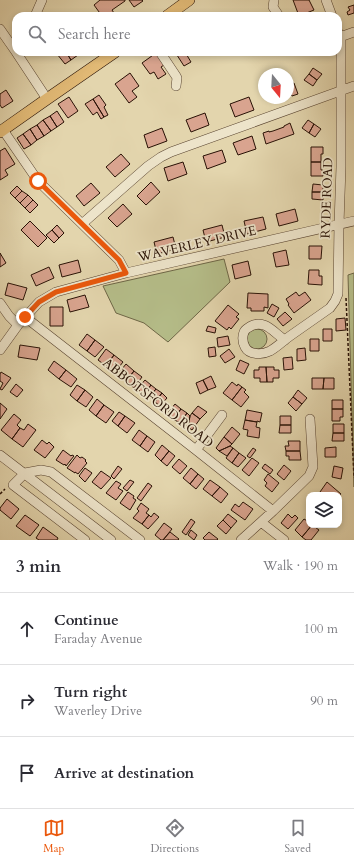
<!DOCTYPE html>
<html lang="en">
<head>
<meta charset="utf-8">
<style>
  :root { --surface:#fff; --page:#f2f2f3; --text:#2b2b33; --muted:#7c7c81; --line:#e1e1e2; --accent:#ea580c }
  body { margin:0; font-family:Cardo,serif; background:var(--page); color:var(--text) }
  .controls { position:absolute; right:12px; bottom:12px; display:grid; overflow:hidden; border-radius:8px; box-shadow:0 2px 6px #0003 }
  .controls button { width:36px; height:36px; display:grid; place-items:center; padding:0; border:0; border-bottom:1px solid var(--line); background:var(--surface); color:var(--text); font:20px sans-serif }
  .compass { position:absolute; left:258px; top:68px; width:36px; height:36px; border-radius:50%; background:var(--surface); box-shadow:0 2px 6px #0003; rotate:162deg }
  .stop { position:absolute; width:12px; height:12px; margin:-9px; border:3px solid #ea580c; border-radius:50%; background:#fff }
  .stop.end { background:#ea580c; border-color:#fff; box-shadow:0 1px 4px #0008 }
  .list { margin:0; padding:0; list-style:none }
  h2 { display:flex; justify-content:space-between; align-items:center; height:52px; margin:0; padding:0 16px; font-size:17px }
  h2 small { font-size:13px; font-weight:400; color:var(--muted) }
  .list li { display:grid; grid-template-columns:26px 1fr auto; gap:12px; align-items:center; box-sizing:border-box; height:72px; padding:0 16px; border-top:1px solid var(--line) }
  .list b { display:block; font-size:15px; white-space:nowrap }
  .list p { margin:0; font-size:13px; white-space:nowrap; color:var(--muted) }
  .list em { font-size:13px; font-style:normal; color:var(--muted) }
  .icon { flex:none; width:22px; height:22px; fill:none; stroke:currentColor; stroke-width:2; stroke-linecap:round; stroke-linejoin:round }
  .map { position:relative; flex:none; width:354px; height:540px; overflow:hidden }
  .search { position:absolute; background:var(--surface); box-shadow:0 2px 6px #0003; left:12px; right:12px; top:12px; height:44px; display:flex; align-items:center; gap:10px; box-sizing:border-box; padding:0 14px; border-radius:12px; color:var(--muted); font-size:15px }
  .sheet { height:268px; background:var(--surface) }
  nav { display:flex; justify-content:space-around; align-items:center; box-sizing:border-box; height:56px; border-top:1px solid var(--line); background:var(--surface); font-size:11px; color:var(--muted) }
  nav a { display:grid; justify-items:center; gap:2px }
  nav .on { color:var(--accent) }
  .map>svg:first-child { display:block }
</style>
</head>
<body>
<div class="map">
<svg width="354" height="540" viewBox="0 0 354 540">
  <rect width="100%" height="100%" fill="#e3d5ad"/>
  <filter id="stains"><feTurbulence type="fractalNoise" baseFrequency=".005" numOctaves="4"/><feColorMatrix values="0 0 0 0 .2 0 0 0 0 .09 0 0 0 0 .02 0 0 0 .5 -.17"/></filter>
  <radialGradient id="worn" r=".72"><stop offset=".6" stop-color="#630" stop-opacity="0"/><stop offset="1" stop-color="#630" stop-opacity=".3"/></radialGradient>
  <!-- green -->
  <path fill="#b5bd89" stroke="#6e6747" d="M 224,259 L 230,282 L 168,342 L 144,323 L 116,313 L 103,286 Z
    M 354,273 L 354,487 L 348,275 Z
    M247 339a10 10 0 1 1 20 0a10 10 0 1 1-20 0Z"/>
  <g fill="none" stroke-linecap="round" stroke-linejoin="round">
    <!-- stream -->
    <path stroke="#6a7664" stroke-width="2.5" d="M 354,455 L 354,456"/>
  </g>
  <!-- building -->
  <path fill="#d9a48f" stroke="#281105" d="M 100,0 L 125,0 L 125,1 L 112,10 L 116,16 L 102,16 L 94,5 Z
    M 129,0 L 142,0 L 143,1 L 134,7 Z
    M 293,0 L 309,0 L 314,10 L 299,16 Z
    M 354,5 L 354,13 L 348,15 L 347,12 L 350,10 L 348,7 Z
    M 60,52 L 66,52 L 71,60 L 65,64 L 57,54 Z
    M 66,52 L 76,52 L 78,55 L 71,60 Z
    M 175,52 L 185,52 L 191,62 L 184,66 Z
    M 156,53 L 164,65 L 161,67 L 166,74 L 158,79 L 154,72 L 150,74 L 142,63 Z
    M 313,68 L 322,74 L 317,80 L 309,74 Z
    M 130,73 L 139,86 L 132,91 L 137,97 L 129,103 L 115,84 Z
    M 309,74 L 317,80 L 313,86 L 304,80 Z
    M 294,83 L 298,94 L 292,96 L 291,94 L 288,95 L 288,85 Z
    M 6,90 L 13,101 L 2,108 L 0,105 L 0,94 Z
    M 99,95 L 106,105 L 104,107 L 108,115 L 104,117 L 93,99 Z
    M 69,97 L 78,111 L 68,118 L 58,104 Z
    M 249,97 L 254,110 L 235,117 L 230,104 Z
    M 93,99 L 104,117 L 101,119 L 97,112 L 93,115 L 85,104 Z
    M 57,111 L 64,122 L 57,127 L 50,116 Z
    M 205,113 L 209,125 L 191,132 L 186,120 Z
    M 50,116 L 57,127 L 51,131 L 43,120 Z
    M 43,120 L 51,131 L 44,136 L 37,125 Z
    M 308,120 L 314,124 L 309,133 L 302,128 Z
    M 290,123 L 294,134 L 266,144 L 263,133 L 269,131 L 269,132 L 273,131 L 284,127 L 284,126 Z
    M 314,124 L 321,129 L 315,137 L 309,133 Z
    M 37,125 L 44,136 L 37,140 L 30,129 Z
    M 162,128 L 167,141 L 148,148 L 144,135 Z
    M 30,129 L 37,140 L 31,145 L 23,134 Z
    M 23,134 L 31,145 L 24,149 L 17,138 Z
    M 252,136 L 256,149 L 238,155 L 233,143 Z
    M 311,147 L 323,147 L 323,154 L 321,154 L 321,162 L 311,162 Z
    M 5,148 L 15,164 L 5,170 L 8,175 L 0,180 L 0,151 Z
    M 222,150 L 226,162 L 207,169 L 203,156 Z
    M 121,154 L 130,164 L 115,177 L 106,167 Z
    M 183,162 L 187,174 L 168,181 L 164,168 Z
    M 311,162 L 321,162 L 321,170 L 323,170 L 323,176 L 311,176 Z
    M 151,182 L 160,192 L 146,205 L 137,196 Z
    M 91,183 L 100,193 L 84,206 L 76,196 Z
    M 313,184 L 323,185 L 323,192 L 312,192 Z
    M 17,186 L 22,191 L 15,198 L 10,193 Z
    M 22,191 L 28,195 L 20,203 L 15,198 Z
    M 312,192 L 323,192 L 323,200 L 312,199 Z
    M 28,195 L 33,200 L 25,208 L 20,203 Z
    M 33,200 L 38,205 L 30,213 L 25,208 Z
    M 123,204 L 132,214 L 117,227 L 108,218 Z
    M 295,209 L 298,221 L 279,226 L 276,214 Z
    M 263,217 L 266,229 L 247,234 L 244,221 Z
    M 30,221 L 47,238 L 38,247 L 21,230 Z
    M 57,225 L 64,233 L 59,238 L 52,230 Z
    M 222,225 L 225,237 L 206,242 L 203,230 Z
    M 52,230 L 59,238 L 54,243 L 46,235 Z
    M 173,237 L 176,249 L 157,254 L 154,242 Z
    M 309,246 L 322,246 L 321,259 L 309,259 Z
    M 286,250 L 289,265 L 276,267 L 273,253 Z
    M 0,253 L 6,263 L 0,267 Z
    M 78,260 L 81,272 L 62,277 L 59,265 Z
    M 248,261 L 251,275 L 235,279 L 232,265 Z
    M 49,267 L 54,278 L 36,286 L 31,275 Z
    M 309,270 L 319,270 L 319,276 L 322,276 L 322,285 L 308,284 Z
    M 8,283 L 27,288 L 23,300 L 5,295 Z
    M 296,292 L 299,296 L 305,292 L 311,300 L 294,313 L 288,305 L 289,304 L 286,299 Z
    M 248,293 L 268,294 L 268,308 L 264,307 L 264,311 L 251,311 L 251,308 L 247,308 Z
    M 85,295 L 89,307 L 70,312 L 67,300 Z
    M 272,304 L 279,308 L 274,317 L 267,313 Z
    M 228,305 L 239,314 L 236,317 L 239,319 L 231,329 L 229,327 L 227,330 L 215,321 Z
    M 50,307 L 63,307 L 63,326 L 50,326 Z
    M 285,312 L 292,319 L 283,326 L 277,319 Z
    M 345,318 L 346,330 L 336,331 L 336,319 Z
    M 208,326 L 216,328 L 215,333 L 206,331 Z
    M 323,329 L 332,329 L 332,341 L 323,341 Z
    M 87,334 L 95,340 L 87,351 L 79,345 Z
    M 228,336 L 230,345 L 218,347 L 217,338 Z
    M 310,339 L 319,339 L 319,351 L 310,351 Z
    M 95,340 L 104,347 L 95,357 L 87,351 Z
    M 20,345 L 40,348 L 37,360 L 18,357 Z
    M 215,347 L 216,356 L 209,357 L 208,348 Z
    M 305,348 L 306,360 L 297,361 L 297,349 Z
    M 106,349 L 114,355 L 106,366 L 98,360 Z
    M 229,349 L 235,357 L 225,363 L 220,356 Z
    M 114,355 L 123,362 L 115,372 L 106,366 Z
    M 292,357 L 293,369 L 284,370 L 283,358 Z
    M 240,360 L 249,364 L 244,374 L 236,370 Z
    M 54,361 L 66,370 L 59,379 L 48,370 Z
    M 126,364 L 134,371 L 126,381 L 117,375 Z
    M 259,367 L 266,367 L 267,382 L 260,382 L 260,378 L 254,378 L 254,370 L 259,370 Z
    M 266,367 L 274,367 L 274,370 L 279,370 L 279,378 L 273,378 L 273,382 L 267,382 Z
    M 66,370 L 77,379 L 71,387 L 59,379 Z
    M 134,371 L 142,377 L 134,388 L 126,381 Z
    M 1,372 L 11,378 L 2,390 L 0,389 L 3,383 L 0,381 L 0,374 Z
    M 211,376 L 216,387 L 208,390 L 203,380 Z
    M 312,378 L 324,378 L 323,389 L 312,389 Z
    M 324,378 L 334,378 L 334,389 L 323,389 Z
    M 145,380 L 151,385 L 144,394 L 137,389 Z
    M 203,380 L 208,390 L 200,394 L 196,383 Z
    M 232,382 L 237,386 L 238,384 L 242,387 L 232,400 L 223,393 Z
    M 16,384 L 23,390 L 17,397 L 10,392 Z
    M 77,385 L 85,390 L 77,401 L 70,395 Z
    M 151,385 L 156,389 L 149,397 L 144,394 Z
    M 242,387 L 246,390 L 244,392 L 249,397 L 241,407 L 232,400 Z
    M 156,389 L 162,393 L 155,402 L 149,397 Z
    M 85,390 L 93,397 L 86,407 L 77,401 Z
    M 298,390 L 307,398 L 302,404 L 293,397 Z
    M 162,393 L 167,398 L 160,406 L 155,402 Z
    M 293,397 L 302,404 L 296,411 L 288,403 Z
    M 97,399 L 104,405 L 96,416 L 89,410 Z
    M 332,400 L 343,400 L 343,409 L 332,409 Z
    M 0,403 L 7,409 L 0,419 Z
    M 175,404 L 181,409 L 173,419 L 167,414 Z
    M 104,405 L 114,412 L 106,423 L 96,416 Z
    M 198,406 L 207,412 L 200,419 L 192,413 Z
    M 181,409 L 187,413 L 180,423 L 173,419 Z
    M 332,409 L 343,409 L 343,417 L 340,417 L 340,421 L 332,421 Z
    M 247,410 L 262,413 L 260,422 L 257,421 L 257,422 L 245,420 Z
    M 119,412 L 125,416 L 118,426 L 112,421 Z
    M 187,413 L 190,416 L 188,427 L 181,422 Z
    M 192,413 L 200,419 L 192,430 L 188,427 L 190,416 Z
    M 14,414 L 21,420 L 17,425 L 20,428 L 12,439 L 1,430 Z
    M 125,416 L 135,423 L 127,433 L 118,426 Z
    M 280,416 L 291,416 L 291,425 L 280,425 Z
    M 245,420 L 257,422 L 256,427 L 260,428 L 259,438 L 247,436 L 248,430 L 243,429 Z
    M 28,424 L 36,430 L 23,447 L 12,439 L 20,428 L 24,430 Z
    M 333,424 L 344,424 L 344,433 L 333,433 Z
    M 280,425 L 291,425 L 291,433 L 279,433 Z
    M 232,427 L 240,434 L 232,444 L 224,437 Z
    M 139,430 L 147,436 L 140,446 L 132,440 Z
    M 333,433 L 344,433 L 344,441 L 332,441 Z
    M 147,436 L 155,442 L 148,452 L 140,446 Z
    M 224,437 L 232,444 L 230,446 L 219,451 L 216,448 Z
    M 42,440 L 47,444 L 49,442 L 54,447 L 45,458 L 34,450 Z
    M 288,441 L 300,441 L 300,451 L 286,451 L 285,446 L 289,446 Z
    M 162,445 L 169,451 L 161,461 L 155,455 Z
    M 230,446 L 233,448 L 227,456 L 219,451 Z
    M 336,447 L 336,457 L 325,457 L 325,448 Z
    M 233,448 L 239,453 L 232,463 L 226,458 Z
    M 253,448 L 256,450 L 250,458 L 247,456 Z
    M 63,450 L 71,456 L 72,455 L 74,456 L 66,466 L 65,464 L 64,465 L 56,460 Z
    M 169,451 L 175,456 L 167,466 L 161,461 Z
    M 286,451 L 300,451 L 301,460 L 289,460 L 289,456 L 286,456 Z
    M 239,453 L 246,458 L 238,467 L 232,463 Z
    M 77,455 L 80,458 L 82,457 L 86,460 L 85,461 L 87,463 L 78,474 L 75,472 L 75,473 L 67,468 Z
    M 252,458 L 259,463 L 249,476 L 242,470 Z
    M 179,459 L 187,466 L 180,474 L 172,467 Z
    M 265,464 L 273,470 L 270,474 L 262,468 Z
    M 284,465 L 291,471 L 284,480 L 277,474 Z
    M 118,466 L 122,469 L 114,479 L 111,476 Z
    M 334,466 L 343,468 L 341,479 L 332,477 Z
    M 85,468 L 92,473 L 85,482 L 79,476 Z
    M 191,468 L 198,474 L 190,484 L 183,478 Z
    M 101,471 L 111,478 L 101,489 L 92,482 Z
    M 198,474 L 204,479 L 196,489 L 190,484 Z
    M 268,474 L 279,483 L 272,492 L 265,486 L 267,483 L 264,480 Z
    M 130,480 L 134,482 L 127,491 L 123,488 Z
    M 210,480 L 220,487 L 212,496 L 203,489 Z
    M 116,481 L 121,484 L 118,488 L 123,491 L 116,500 L 106,493 Z
    M 327,482 L 341,494 L 339,496 L 339,495 L 325,495 L 320,492 Z
    M 148,483 L 152,486 L 141,501 L 137,498 Z
    M 220,487 L 228,494 L 221,503 L 212,496 Z
    M 128,492 L 134,496 L 133,498 L 136,500 L 130,510 L 120,503 Z
    M 7,499 L 19,509 L 11,519 L 0,510 L 0,508 Z
    M 243,502 L 253,509 L 245,520 L 231,510 L 235,504 L 239,507 Z
    M 141,503 L 149,509 L 146,513 L 149,515 L 142,524 L 133,518 L 139,511 L 137,509 Z
    M 154,513 L 159,517 L 148,529 L 142,524 L 149,515 L 151,517 Z
    M 228,514 L 237,521 L 231,528 L 223,520 Z
    M 288,514 L 292,518 L 295,515 L 298,518 L 288,529 L 281,523 Z
    M 25,515 L 39,525 L 30,536 L 16,526 Z
    M 191,519 L 195,522 L 186,535 L 182,532 Z
    M 304,519 L 309,522 L 309,525 L 312,525 L 302,537 L 295,530 Z
    M 223,520 L 231,528 L 226,534 L 217,526 Z
    M 164,523 L 172,529 L 163,540 L 161,540 L 155,535 Z
    M 312,525 L 319,530 L 311,540 L 306,540 L 302,537 Z
    M 43,527 L 58,538 L 57,540 L 39,540 L 36,538 Z
    M 191,530 L 197,535 L 194,540 L 188,535 Z
    M 170,532 L 179,539 L 178,540 L 163,540 Z
    M 209,532 L 218,539 L 217,540 L 205,540 L 203,538 Z"/>
  <g fill="none" stroke-linecap="round" stroke-linejoin="round">
    <defs>
      <path id="minor" d="M 274,0 L 273,7 L 279,16
        M 326,0 L 332,16
        M 35,16 L 42,0
        M 0,29 L 16,52
        M 340,37 L 354,32
        M 16,52 L 47,99
        M 160,52 L 176,76 L 177,78 L 176,86
        M 3,130 L 38,181 L 119,260 L 126,273
        M 82,224 L 148,166 L 161,157 L 171,152 L 354,86
        M 0,303 L 9,316 L 18,325
        M 25,317 L 196,450 L 273,511
        M 285,340 C 274,333 265,319 251,326 C 248,328 245,329 244,332 C 242,337 243,343 245,347 C 249,355 262,355 270,351 C 277,347 283,341 290,336 C 303,327 317,317 330,308 L 335,301 L 338,294 L 339,224 L 341,167 L 341,41 L 338,32
        M 0,350 L 18,325 L 39,302 L 56,292 L 126,273 L 354,221
        M 196,450 L 222,415
        M 0,455 L 111,540
        M 261,522 L 284,540
        M 85,540 L 13,485 L 25,473 L 41,470 L 51,472 L 140,540
        M 241,540 L 261,522 L 273,511 L 309,476 L 313,467 L 310,419"/>
      <path id="major" d="M 167,16 L 189,0
        M 0,132 L 47,99 L 115,52"/>
    </defs>
    <!-- minor casing -->
    <use href="#minor" stroke="#57422f" stroke-width="10"/>
    <!-- major casing -->
    <use href="#major" stroke="#281105" stroke-width="12"/>
    <!-- path -->
    <path stroke="#281105" stroke-width="1.5" stroke-dasharray="3 2" stroke-linecap="butt" d="M 346,298 L 354,478
      M 0,494 L 5,489"/>
    <!-- minor -->
    <use href="#minor" stroke="#ede4ca" stroke-width="9"/>
    <!-- major -->
    <use href="#major" stroke="#e2ba76" stroke-width="11"/>
  </g>
  <g fill="none" stroke-linecap="round" stroke-linejoin="round">
    <!-- route -->
    <path stroke="#ea580c" stroke-width="5" d="M 25,317 L 39,302 L 56,292 L 126,273 L 119,260 L 38,181"/>
  </g>
  <g text-anchor="middle" dominant-baseline="central" stroke-width="3.5" stroke-linejoin="round" paint-order="stroke">
    <!-- street labels -->
    <g font-size="13" fill="#281105" stroke="#ede4ca">
      <text transform="translate(327 198) rotate(-88)">RYDE ROAD</text>
      <text transform="translate(197 244) rotate(-13)">WAVERLEY DRIVE</text>
      <text transform="translate(158 403) rotate(38)">ABBOTSFORD ROAD</text>
    </g>
  </g>
  <rect width="100%" height="100%" filter="url(#stains)"/>
  <rect width="100%" height="100%" fill="url(#worn)"/>
</svg>
<div class="controls">
<button><svg class="icon" aria-label="layers" viewBox="0 0 24 24"><path d="M12 4l9 5-9 5-9-5zM3 14l9 5 9-5"/></svg></button>
</div>
<svg class="compass" viewBox="-18 -18 36 36"><path d="M0-13l5 13h-10z" fill="#e53935"/><path d="M0 13l5-13h-10z" fill="#7c7c81"/></svg>
<div class="stop" style="left:38px;top:181px"></div>
<div class="stop end" style="left:25px;top:317px"></div>
<div class="search"><svg class="icon" aria-label="search" viewBox="0 0 24 24"><circle cx="10" cy="10" r="6"/><path d="M15 15l6 6"/></svg>Search here</div>
</div>
<section class="sheet">
<h2>3 min<small>Walk · 190 m</small></h2>
<ul class="list">
<li><svg class="icon" aria-label="ahead" viewBox="0 0 24 24"><path d="M12 20V5M6 11l6-6 6 6"/></svg><div><b>Continue</b><p>Faraday Avenue</p></div><em>100 m</em></li>
<li><svg class="icon" aria-label="right" viewBox="0 0 24 24"><path d="M7 20v-9h11M14 6l5 5-5 5"/></svg><div><b>Turn right</b><p>Waverley Drive</p></div><em>90 m</em></li>
<li><svg class="icon" aria-label="arrive" viewBox="0 0 24 24"><path d="M6 21V4h12l-3 4 3 4H6"/></svg><div><b>Arrive at destination</b></div></li>
</ul>
</section>
<nav>
<a class="on"><svg class="icon" aria-label="map" viewBox="0 0 24 24"><path d="M3 6l6-2 6 2 6-2v14l-6 2-6-2-6 2zM9 4v14M15 6v14"/></svg>Map</a>
<a><svg class="icon" aria-label="directions" viewBox="0 0 24 24"><path d="M12 3l9 9-9 9-9-9zM9 14v-3h6M13 9l2 2-2 2"/></svg>Directions</a>
<a><svg class="icon" aria-label="saved" viewBox="0 0 24 24"><path d="M7 4h10v16l-5-4-5 4z"/></svg>Saved</a>
</nav>
</body>
</html>
